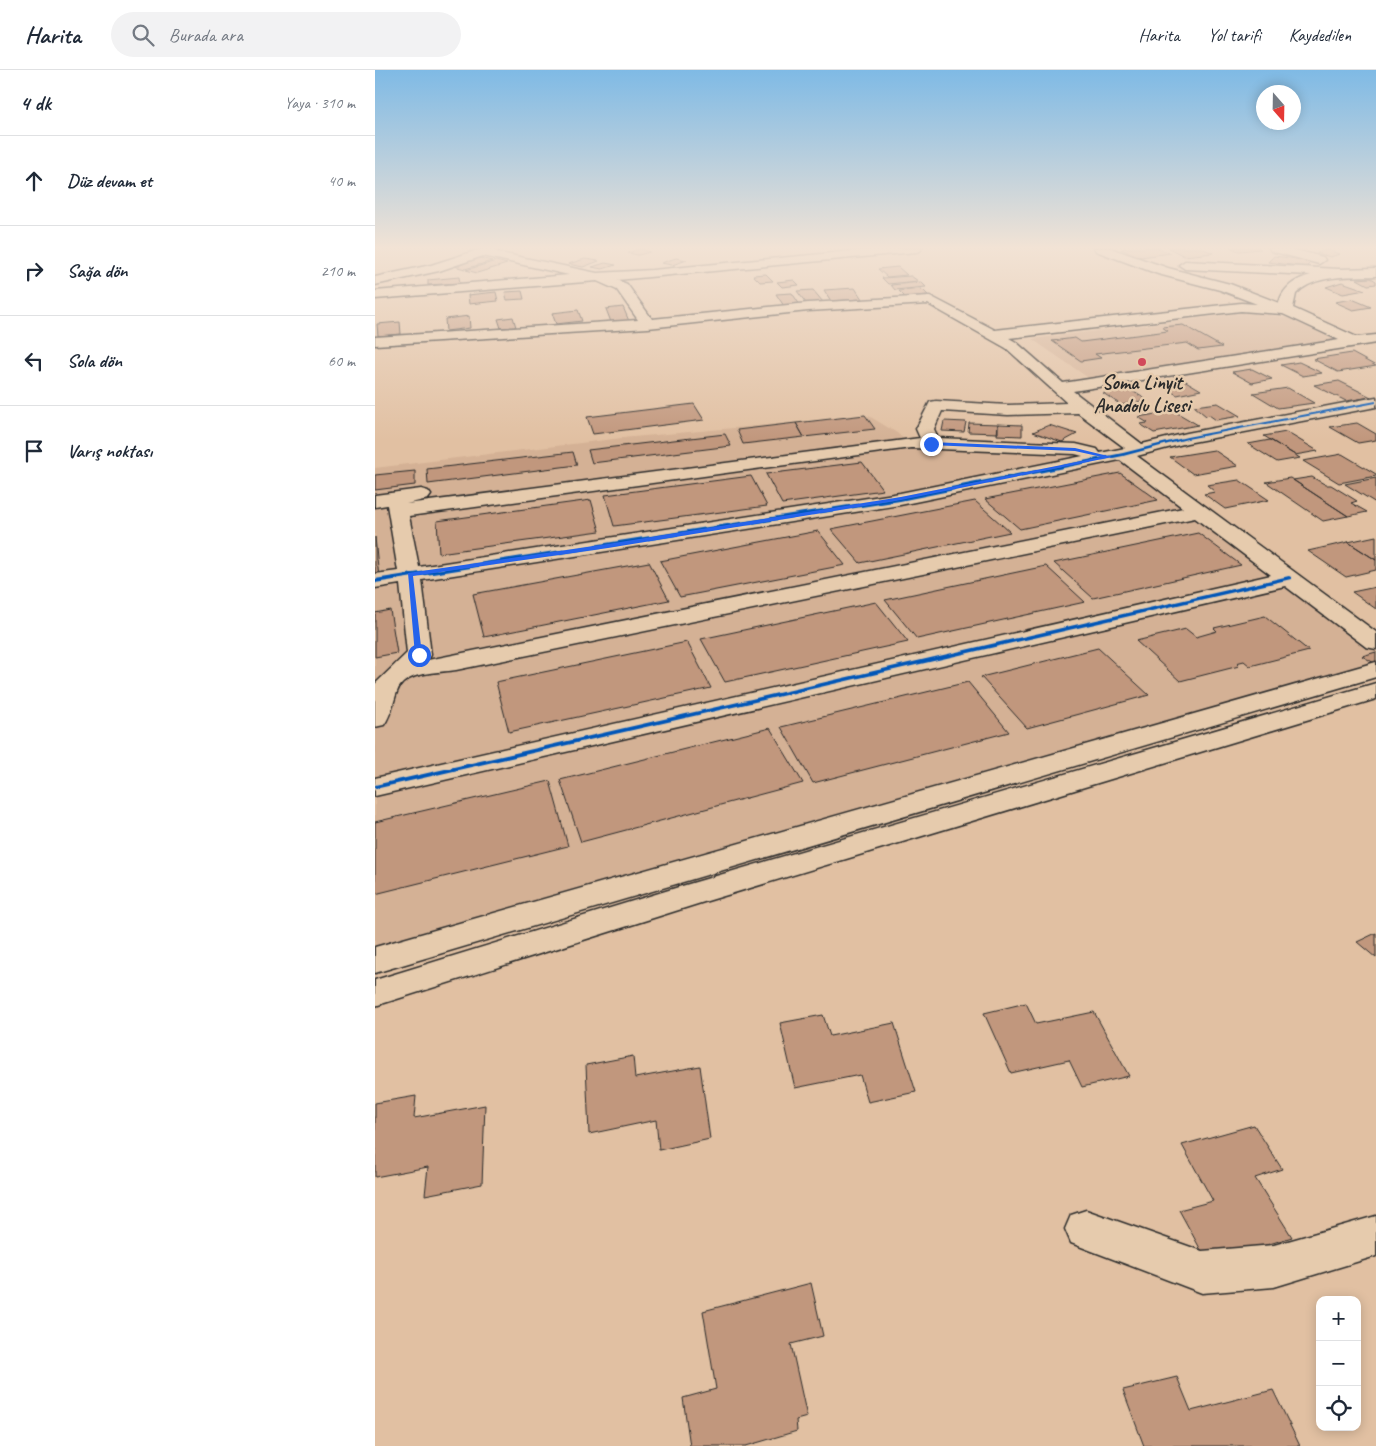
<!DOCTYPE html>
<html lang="tr">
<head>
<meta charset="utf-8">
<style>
  :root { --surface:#fff; --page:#f2f2f3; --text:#1f2937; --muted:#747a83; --line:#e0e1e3 }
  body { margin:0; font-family:Caveat,sans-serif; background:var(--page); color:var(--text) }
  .controls { position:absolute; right:15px; bottom:15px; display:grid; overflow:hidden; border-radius:10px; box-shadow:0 2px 12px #0003 }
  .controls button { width:45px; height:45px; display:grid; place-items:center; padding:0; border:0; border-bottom:1px solid var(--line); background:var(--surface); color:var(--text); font:25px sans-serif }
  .compass { position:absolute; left:881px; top:15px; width:45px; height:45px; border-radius:50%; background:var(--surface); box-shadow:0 2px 12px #0003; rotate:160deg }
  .stop { position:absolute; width:15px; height:15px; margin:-11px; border:4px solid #2563eb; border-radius:50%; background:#fff }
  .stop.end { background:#2563eb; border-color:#fff; box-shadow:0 1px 5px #0008 }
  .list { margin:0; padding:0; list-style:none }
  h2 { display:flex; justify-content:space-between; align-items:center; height:65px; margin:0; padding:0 20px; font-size:21px }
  h2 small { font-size:16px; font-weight:400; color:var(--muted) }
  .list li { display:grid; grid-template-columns:32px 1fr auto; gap:15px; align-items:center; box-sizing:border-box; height:90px; padding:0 20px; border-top:1px solid var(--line) }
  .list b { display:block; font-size:19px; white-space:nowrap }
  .list em { font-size:16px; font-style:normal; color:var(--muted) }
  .icon { flex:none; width:28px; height:28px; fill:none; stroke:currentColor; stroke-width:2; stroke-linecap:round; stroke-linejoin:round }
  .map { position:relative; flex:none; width:1001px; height:1376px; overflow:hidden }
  header { display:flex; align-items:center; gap:30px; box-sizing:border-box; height:70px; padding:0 25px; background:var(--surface); border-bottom:1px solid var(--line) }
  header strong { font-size:24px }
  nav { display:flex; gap:28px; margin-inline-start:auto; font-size:18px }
  .search { width:350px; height:45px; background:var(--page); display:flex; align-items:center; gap:12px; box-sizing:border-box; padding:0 18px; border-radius:28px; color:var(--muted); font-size:19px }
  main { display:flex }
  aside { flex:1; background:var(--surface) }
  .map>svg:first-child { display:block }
</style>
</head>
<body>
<header>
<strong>Harita</strong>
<div class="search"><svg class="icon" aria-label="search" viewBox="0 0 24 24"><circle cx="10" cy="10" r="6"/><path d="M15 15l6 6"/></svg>Burada ara</div>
<nav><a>Harita</a><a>Yol tarifi</a><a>Kaydedilen</a></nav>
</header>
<main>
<aside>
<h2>4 dk<small>Yaya · 310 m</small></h2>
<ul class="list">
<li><svg class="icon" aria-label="ahead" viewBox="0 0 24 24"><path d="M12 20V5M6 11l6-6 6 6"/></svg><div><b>Düz devam et</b></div><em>40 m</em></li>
<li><svg class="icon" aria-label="right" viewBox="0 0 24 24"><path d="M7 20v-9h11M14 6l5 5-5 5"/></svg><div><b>Sağa dön</b></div><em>210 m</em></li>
<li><svg class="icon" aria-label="left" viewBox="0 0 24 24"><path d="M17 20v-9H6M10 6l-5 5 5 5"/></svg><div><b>Sola dön</b></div><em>60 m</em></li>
<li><svg class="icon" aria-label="arrive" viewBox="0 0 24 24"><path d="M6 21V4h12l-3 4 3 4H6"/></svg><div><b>Varış noktası</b></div></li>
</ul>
</aside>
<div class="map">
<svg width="1001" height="1376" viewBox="0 0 1001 1376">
  <rect width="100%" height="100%" fill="#e1c0a2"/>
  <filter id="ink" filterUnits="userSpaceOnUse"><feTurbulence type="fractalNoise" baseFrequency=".02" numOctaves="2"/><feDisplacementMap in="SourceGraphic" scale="10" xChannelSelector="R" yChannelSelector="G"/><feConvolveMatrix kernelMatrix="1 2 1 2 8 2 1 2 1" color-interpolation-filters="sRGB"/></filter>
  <g filter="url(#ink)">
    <!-- built -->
    <path fill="#d4b195" d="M 874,242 L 928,250 L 970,273 L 718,311 L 657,269 Z
      M 494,346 L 522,363 L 535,375 L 747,386 L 1001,577 L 1001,596 L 0,887 L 0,398 L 247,368 Z"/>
    <!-- building -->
    <path fill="#c1977d" stroke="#2b2b2b" d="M 755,178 L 782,178 L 796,183 L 766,187 L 746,179 Z
      M 794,178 L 827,178 L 838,183 L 809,186 Z
      M 856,178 L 884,178 L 886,179 L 864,181 Z
      M 265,179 L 275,182 L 263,185 L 253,183 Z
      M 952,180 L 965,184 L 955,187 L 942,183 Z
      M 899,186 L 937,191 L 931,197 L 893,192 Z
      M 105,188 L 117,191 L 90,199 L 79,196 Z
      M 301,188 L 312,190 L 297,195 L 286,193 Z
      M 210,189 L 224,191 L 208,197 L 193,194 Z
      M 121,191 L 132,194 L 102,203 L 91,200 Z
      M 230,193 L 241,195 L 227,199 L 217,197 Z
      M 523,197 L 532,205 L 512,207 L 503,199 Z
      M 391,204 L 398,211 L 385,212 L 378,205 Z
      M 536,206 L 543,211 L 513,214 L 507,208 Z
      M 84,207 L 85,213 L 53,215 L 53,210 Z
      M 996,208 L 1001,211 L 1001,214 L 993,215 L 982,209 Z
      M 419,210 L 424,215 L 407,217 L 402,212 Z
      M 546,212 L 551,217 L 520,220 L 516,215 Z
      M 967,212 L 990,220 L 968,224 L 951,217 Z
      M 480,218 L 487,229 L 456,231 L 449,220 Z
      M 547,219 L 553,225 L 530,227 L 524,221 Z
      M 438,220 L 448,232 L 431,233 L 422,221 Z
      M 147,221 L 149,229 L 132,230 L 130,222 Z
      M 121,222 L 123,231 L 94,234 L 93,225 Z
      M 417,223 L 425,235 L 409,236 L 401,224 Z
      M 977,229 L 996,237 L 978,240 L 960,232 Z
      M 248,237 L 254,251 L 236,252 L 231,239 Z
      M 203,240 L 207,251 L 181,254 L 177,243 Z
      M 94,246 L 95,258 L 71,261 L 70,249 Z
      M 138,247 L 141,257 L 126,258 L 123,249 Z
      M 25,252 L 26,264 L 3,266 L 2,254 Z
      M 808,255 L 847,277 L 823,280 L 812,273 L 720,284 L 726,288 L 706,291 L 677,271 L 700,268 L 706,272 L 793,261 L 787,257 Z
      M 977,283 L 1001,296 L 963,302 L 938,289 Z
      M 924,292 L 947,303 L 928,306 L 906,295 Z
      M 877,299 L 897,309 L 877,313 L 857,302 Z
      M 809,310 L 826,320 L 802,325 L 784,314 Z
      M 964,311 L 996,327 L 971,331 L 939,315 Z
      M 913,318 L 939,333 L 903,338 L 878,323 Z
      M 754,319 L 772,330 L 746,335 L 728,323 Z
      M 843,333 L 865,346 L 841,350 L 834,345 L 831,346 L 819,336 Z
      M 319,334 L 329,350 L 218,364 L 212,347 Z
      M 799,341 L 823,355 L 779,363 L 765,354 L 773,353 L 763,347 Z
      M 490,345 L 500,359 L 429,367 L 421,353 Z
      M 569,351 L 591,352 L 589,362 L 567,361 Z
      M 421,353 L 429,367 L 368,374 L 362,360 Z
      M 594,353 L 623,354 L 623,363 L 593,362 Z
      M 982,353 L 1001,364 L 1001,370 L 983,373 L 955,357 Z
      M 623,354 L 647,355 L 647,366 L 622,365 Z
      M 674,355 L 702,364 L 687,372 L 658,362 Z
      M 911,362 L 943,381 L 920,385 L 889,366 Z
      M 350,364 L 356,376 L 217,393 L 213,380 Z
      M 895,370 L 925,388 L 902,392 L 873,374 Z
      M 839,380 L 863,396 L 818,404 L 795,387 Z
      M 198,382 L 202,395 L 53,414 L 52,399 Z
      M 967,384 L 1001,404 L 1001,406 L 964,413 L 928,391 Z
      M 487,392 L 508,420 L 407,434 L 391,404 Z
      M 40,401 L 40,415 L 0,420 L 0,405 Z
      M 745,403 L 783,430 L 645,459 L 610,429 Z
      M 376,406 L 392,436 L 239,456 L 230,425 Z
      M 937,407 L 951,415 L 956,415 L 982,431 L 976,433 L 992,442 L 973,446 L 918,410 Z
      M 915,408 L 918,410 L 973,446 L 948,451 L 891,412 Z
      M 1001,408 L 1001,433 L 970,414 Z
      M 864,410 L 894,430 L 850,439 L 829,424 L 840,422 L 832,415 Z
      M 216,430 L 225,461 L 64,483 L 62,451 Z
      M 600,431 L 635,462 L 485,493 L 456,459 Z
      M 443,461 L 470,495 L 305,527 L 285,491 Z
      M 823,463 L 866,495 L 718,528 L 679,493 Z
      M 1001,466 L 1001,490 L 973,472 Z
      M 0,467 L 4,508 L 0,509 Z
      M 973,472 L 1001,490 L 1001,500 L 971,507 L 933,481 Z
      M 274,492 L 294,530 L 109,567 L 98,524 Z
      M 671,496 L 710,532 L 542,569 L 510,530 Z
      M 1001,517 L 1001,539 L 977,522 Z
      M 501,532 L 533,572 L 350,612 L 326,569 Z
      M 15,540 L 22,583 L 0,587 L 0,543 Z
      M 890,546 L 934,581 L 875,596 L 869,591 L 861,593 L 864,596 L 805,611 L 761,571 L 811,559 L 821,567 L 842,561 L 839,558 Z
      M 312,572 L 336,618 L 134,662 L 121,612 Z
      M 723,578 L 774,625 L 652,658 L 606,607 Z
      M 1001,582 L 1001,594 L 987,586 Z
      M 593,612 L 634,662 L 438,713 L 406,657 Z
      M 395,658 L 428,713 L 206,772 L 185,710 Z
      M 175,711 L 193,776 L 0,824 L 0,752 Z
      M 1001,863 L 1001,888 L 982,872 Z
      M 651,933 L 661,954 L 719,942 L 754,1006 L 707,1017 L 694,990 L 636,1003 L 609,943 Z
      M 448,945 L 455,966 L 519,953 L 541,1022 L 493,1032 L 485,1005 L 420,1018 L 405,953 Z
      M 258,986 L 260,1008 L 325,996 L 335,1069 L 284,1080 L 281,1050 L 214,1064 L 211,995 Z
      M 41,1026 L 39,1048 L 110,1035 L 107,1114 L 50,1125 L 53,1097 L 0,1107 L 0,1033 Z
      M 879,1055 L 907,1099 L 880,1108 L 917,1167 L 833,1193 L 804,1140 L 838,1131 L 807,1075 Z
      M 436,1213 L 448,1266 L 416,1274 L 432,1347 L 421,1350 L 422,1361 L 371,1376 L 315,1376 L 308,1328 L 341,1319 L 328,1241 Z
      M 802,1307 L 816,1341 L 898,1320 L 925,1376 L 769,1376 L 748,1320 Z"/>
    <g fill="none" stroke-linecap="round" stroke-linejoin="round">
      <defs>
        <path id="minor" d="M 109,178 L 126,178 L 121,182 L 222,203 L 277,200 L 509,178 L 547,178 L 545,181 L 541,182 L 242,210 L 252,214 L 277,249 L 433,233 L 555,226 L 620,260 L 866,233 L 882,234 L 845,220 L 783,204 L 721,181 L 719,178 L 735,178 L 793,198 L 855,214 L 904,233 C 908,217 921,209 936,205 L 810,199 L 804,195 L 810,191 L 964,199 L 1001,198 L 1001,206 C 975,207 940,204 921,224 L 918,238 L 982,267 L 1001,265 L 1001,273 L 698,321 L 767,374 L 812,363 L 1001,327 L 1001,337 L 812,373 L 762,386 L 1001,562 L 1001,579 L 991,577 L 910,516 L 0,726 L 0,708 L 896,505 L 820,448 L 81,600 C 63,603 29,601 22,622 C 18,633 16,645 9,655 L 0,657 L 0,614 L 32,583 L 25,514 L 0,518 L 0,504 L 23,501 L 12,435 L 0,437 L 0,425 L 46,419 L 53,421 L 56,425 L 53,429 L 31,434 L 545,368 L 541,359 L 555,332 L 561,331 L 633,335 L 692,333 L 631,278 L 553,234 L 433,241 L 273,258 L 0,275 L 0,267 L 263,250 L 242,220 L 222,211 L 0,229 L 0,221 L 194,205 L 108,186 L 64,201 L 0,215 L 0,207 L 56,195 ZM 866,241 L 908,244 L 964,270 L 688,313 L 641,272 L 634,268 ZM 567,341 L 633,345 L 703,343 L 750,378 L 725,383 L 722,379 L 701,374 L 563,368 L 559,359 ZM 536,378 L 700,384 L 708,386 L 525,423 L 44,497 L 34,446 ZM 745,390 L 808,438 L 53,590 L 56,585 L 47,510 L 525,435 Z
          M 894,178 L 912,178 L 948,187 L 950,190 L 944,194 L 896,181 Z
          M 711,1140 L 827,1181 L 899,1175 L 1001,1146 L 1001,1186 L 899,1217 L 827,1223 L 696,1173 L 690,1159 L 696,1145 Z"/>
        <path id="secondary" d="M 1001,592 L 1001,607 L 0,903 L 0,877 Z
          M 1001,613 L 1001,629 L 329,832 L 0,936 L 0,910 L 307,816 Z"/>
      </defs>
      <!-- minor casing -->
      <use href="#minor" stroke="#2b2b2b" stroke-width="3"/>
      <!-- secondary casing -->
      <use href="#secondary" stroke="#2b2b2b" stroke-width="3"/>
      <!-- minor -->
      <use href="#minor" fill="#e6cbad" fill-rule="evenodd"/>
      <!-- secondary -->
      <use href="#secondary" fill="#e6cbad" fill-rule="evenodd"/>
      <defs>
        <path id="cycleway" d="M 1001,331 L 1001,333 L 812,369 L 748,386 L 525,431 L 0,513 L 0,509 L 525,427 L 748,383 L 812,367 Z
          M 914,506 L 916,507 L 916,509 L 0,719 L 0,715 Z"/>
      </defs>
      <!-- cycleway casing -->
      <use href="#cycleway" stroke="#e6cbad" stroke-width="3"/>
      <!-- cycleway -->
      <use href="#cycleway" fill="#0057b8" fill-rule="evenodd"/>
    </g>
  </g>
  <!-- sky -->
  <linearGradient id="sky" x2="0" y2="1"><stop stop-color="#7fbae5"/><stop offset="0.48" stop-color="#f2e3d5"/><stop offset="1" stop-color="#f2e3d5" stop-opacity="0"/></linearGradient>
  <rect width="1001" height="370" fill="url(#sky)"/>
  <!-- route -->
  <path fill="#2563eb" d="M 556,372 L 700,378 L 737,387 L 526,430 L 233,478 L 38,506 L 47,585 L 44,587 L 40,585 L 33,503 L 233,474 L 526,427 L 727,387 L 700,381 L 555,375 Z"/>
  <!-- markers -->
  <circle fill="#d1495b" stroke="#e6cbad" stroke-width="2" cx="767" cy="292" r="5"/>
  <g text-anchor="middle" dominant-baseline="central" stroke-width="5" stroke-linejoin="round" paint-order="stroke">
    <!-- far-poi labels -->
    <g font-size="20" font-weight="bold" fill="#2b2b2b" stroke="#e6cbad">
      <text x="767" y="312">Soma Linyit<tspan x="767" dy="23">Anadolu Lisesi</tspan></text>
    </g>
  </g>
</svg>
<div class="controls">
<button>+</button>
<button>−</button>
<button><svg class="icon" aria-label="locate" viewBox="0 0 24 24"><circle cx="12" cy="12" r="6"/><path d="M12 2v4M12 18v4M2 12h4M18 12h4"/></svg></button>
</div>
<svg class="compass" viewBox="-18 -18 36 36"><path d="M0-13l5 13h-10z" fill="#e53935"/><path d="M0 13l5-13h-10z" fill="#747a83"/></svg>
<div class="stop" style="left:44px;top:585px"></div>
<div class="stop end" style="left:556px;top:374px"></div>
</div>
</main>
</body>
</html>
